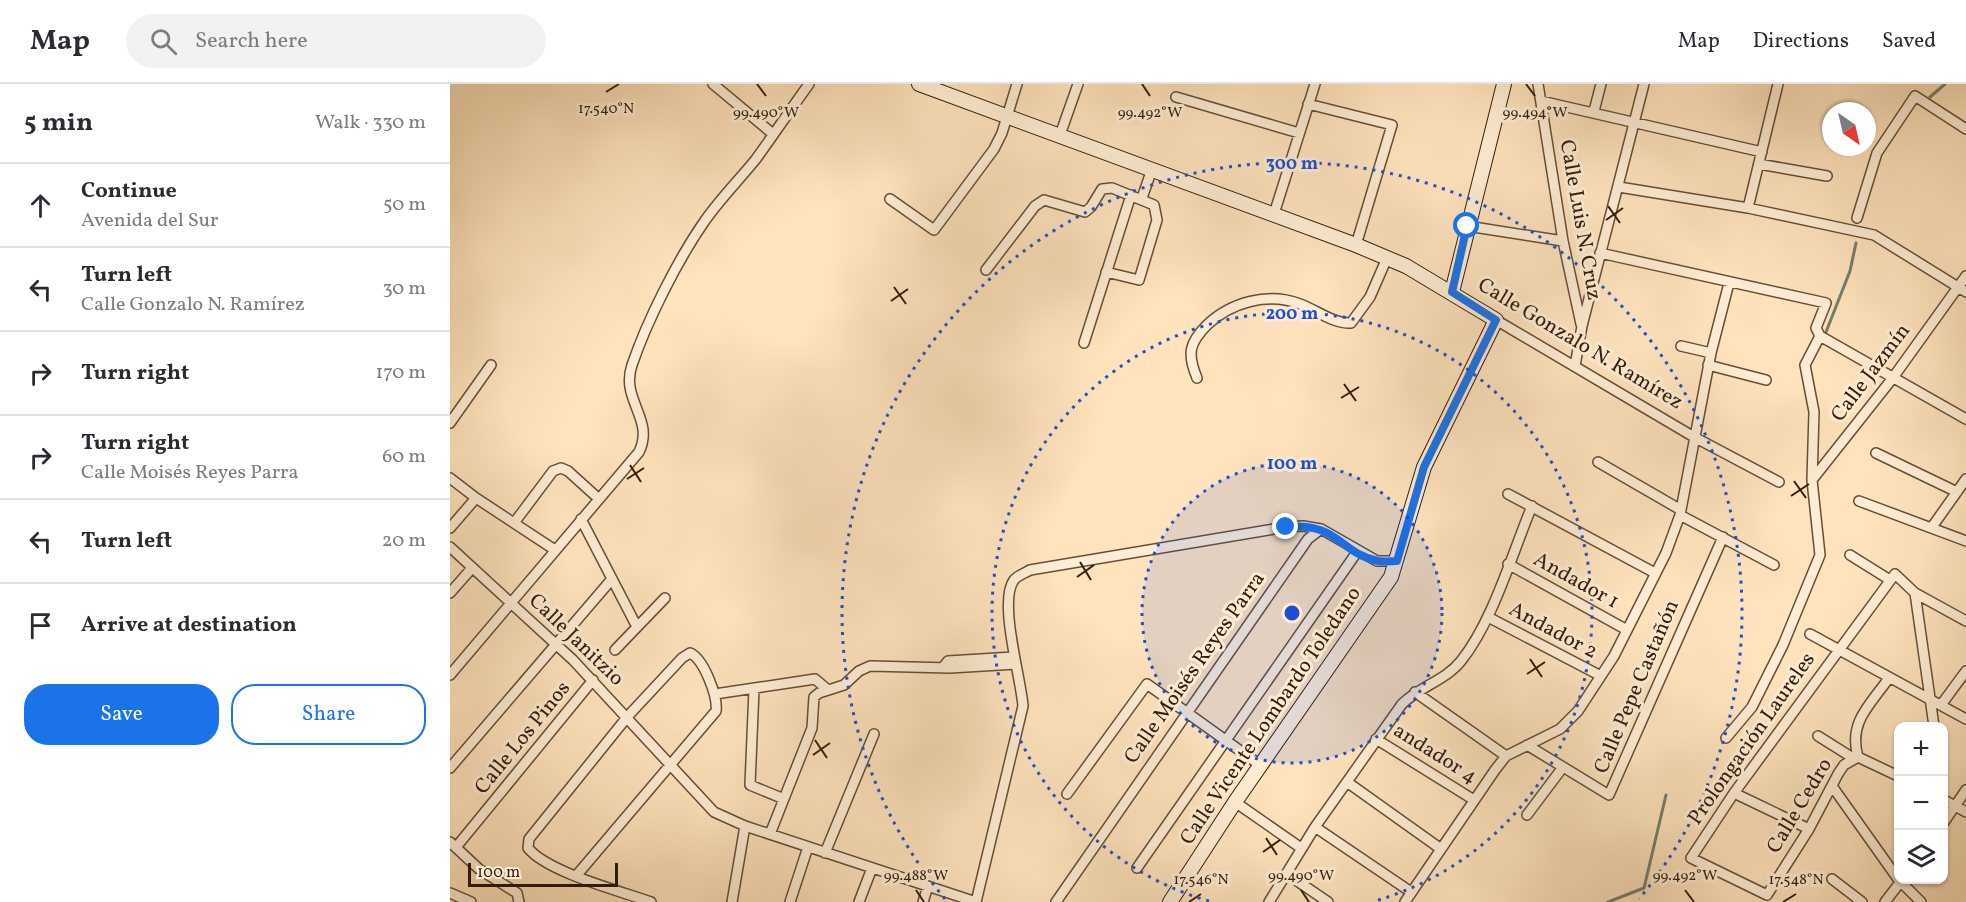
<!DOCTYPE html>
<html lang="en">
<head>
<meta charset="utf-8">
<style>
  :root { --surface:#fff; --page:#f2f2f3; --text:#2b2b33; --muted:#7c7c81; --line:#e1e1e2; --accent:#1a73e8 }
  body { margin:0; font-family:Vollkorn,serif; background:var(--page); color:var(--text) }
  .controls { position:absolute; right:18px; bottom:18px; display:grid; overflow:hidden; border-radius:12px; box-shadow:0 2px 4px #0004 }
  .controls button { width:54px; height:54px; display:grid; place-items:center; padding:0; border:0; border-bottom:2px solid var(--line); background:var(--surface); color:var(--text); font:30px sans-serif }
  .compass { position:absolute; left:1372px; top:18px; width:54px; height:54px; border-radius:50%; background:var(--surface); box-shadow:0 2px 4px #0004; rotate:146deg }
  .scale { position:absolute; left:18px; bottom:15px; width:150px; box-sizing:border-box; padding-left:6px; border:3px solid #321d0c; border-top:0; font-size:16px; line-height:21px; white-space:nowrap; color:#321d0c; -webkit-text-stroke:4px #feedd4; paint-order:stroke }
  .stop { position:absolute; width:18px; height:18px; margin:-14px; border:4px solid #1a73e8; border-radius:50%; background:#fff }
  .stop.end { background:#1a73e8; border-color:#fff; box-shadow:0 2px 6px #0008 }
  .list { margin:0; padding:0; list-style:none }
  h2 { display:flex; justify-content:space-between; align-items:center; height:78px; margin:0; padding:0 24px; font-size:26px }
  h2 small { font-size:20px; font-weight:400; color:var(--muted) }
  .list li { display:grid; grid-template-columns:39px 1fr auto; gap:18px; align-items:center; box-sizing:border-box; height:84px; padding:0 24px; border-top:2px solid var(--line) }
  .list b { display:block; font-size:22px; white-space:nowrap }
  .list p { margin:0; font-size:20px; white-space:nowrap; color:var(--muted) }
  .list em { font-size:20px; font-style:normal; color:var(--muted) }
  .actions { display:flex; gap:12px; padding:18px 24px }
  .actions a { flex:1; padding:14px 0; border:2px solid var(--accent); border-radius:24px; text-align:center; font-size:21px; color:var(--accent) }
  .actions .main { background:var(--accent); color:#fff }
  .icon { flex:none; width:33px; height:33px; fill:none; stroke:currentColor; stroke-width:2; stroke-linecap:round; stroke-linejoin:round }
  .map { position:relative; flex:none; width:1516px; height:818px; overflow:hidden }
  header { display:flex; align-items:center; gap:36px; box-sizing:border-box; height:84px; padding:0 30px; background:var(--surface); border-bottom:2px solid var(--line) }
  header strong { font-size:28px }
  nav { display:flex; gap:33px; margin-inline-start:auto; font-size:21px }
  .search { width:420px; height:54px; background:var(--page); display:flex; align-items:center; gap:15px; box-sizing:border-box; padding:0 21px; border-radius:33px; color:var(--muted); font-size:22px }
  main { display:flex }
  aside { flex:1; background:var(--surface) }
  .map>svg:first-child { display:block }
</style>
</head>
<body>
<header>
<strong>Map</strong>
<div class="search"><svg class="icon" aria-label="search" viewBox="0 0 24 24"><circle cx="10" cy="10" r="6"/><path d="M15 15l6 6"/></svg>Search here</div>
<nav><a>Map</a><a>Directions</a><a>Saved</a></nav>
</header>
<main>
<aside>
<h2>5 min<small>Walk · 330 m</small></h2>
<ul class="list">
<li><svg class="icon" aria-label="ahead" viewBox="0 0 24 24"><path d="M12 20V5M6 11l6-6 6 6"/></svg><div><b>Continue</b><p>Avenida del Sur</p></div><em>50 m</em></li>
<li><svg class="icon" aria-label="left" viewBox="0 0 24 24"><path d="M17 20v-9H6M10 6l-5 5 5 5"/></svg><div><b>Turn left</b><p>Calle Gonzalo N. Ramírez</p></div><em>30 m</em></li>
<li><svg class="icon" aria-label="right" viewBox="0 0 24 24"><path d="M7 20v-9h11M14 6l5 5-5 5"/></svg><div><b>Turn right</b></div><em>170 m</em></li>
<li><svg class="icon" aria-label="right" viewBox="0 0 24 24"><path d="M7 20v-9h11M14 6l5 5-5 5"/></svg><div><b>Turn right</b><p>Calle Moisés Reyes Parra</p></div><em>60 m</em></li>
<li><svg class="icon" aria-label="left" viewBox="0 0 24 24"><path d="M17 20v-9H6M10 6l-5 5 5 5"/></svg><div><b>Turn left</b></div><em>20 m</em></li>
<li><svg class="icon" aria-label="arrive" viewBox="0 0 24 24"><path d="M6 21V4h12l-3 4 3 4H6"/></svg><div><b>Arrive at destination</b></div></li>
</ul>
<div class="actions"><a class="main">Save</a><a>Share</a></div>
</aside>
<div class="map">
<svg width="1516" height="818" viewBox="0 0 1516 818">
  <rect width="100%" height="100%" fill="#fee3bd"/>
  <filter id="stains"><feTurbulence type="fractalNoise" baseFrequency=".00333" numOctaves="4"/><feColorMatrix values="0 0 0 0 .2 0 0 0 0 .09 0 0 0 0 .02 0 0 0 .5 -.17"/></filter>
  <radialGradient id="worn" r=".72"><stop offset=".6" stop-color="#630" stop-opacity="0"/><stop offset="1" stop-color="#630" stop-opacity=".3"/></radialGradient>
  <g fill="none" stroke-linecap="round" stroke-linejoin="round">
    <!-- stream -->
    <path stroke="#747e70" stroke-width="3" d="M 1480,13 L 1495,0
      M 1376,248 L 1400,187 L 1406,159
      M 1158,818 L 1194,804 L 1216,711"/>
    <defs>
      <path id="street" d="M 263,0 L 323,50
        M 1088,0 L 1113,157 L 1131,240
        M 726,13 L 849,49
        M 1091,17 L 1312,68
        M 858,20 L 942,41 L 906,161
        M 1144,27 L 1151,0
        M 610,51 L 628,0
        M 1309,80 L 1377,92
        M 1169,103 L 1298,124 L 1424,151 L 1516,208
        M 692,114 L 701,88
        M 440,115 L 484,146 L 544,65 L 552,49 L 567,0
        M 1298,124 L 1328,0
        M 824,130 L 865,0
        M 1407,134 L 1427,69 L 1465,12 L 1516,45
        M 1017,142 L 1113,157
        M 1150,169 L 1376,219 L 1366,244 L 1370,252 L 1516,335
        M 536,186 L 585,122 L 594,116 L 635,128 L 641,123 L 652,105 L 662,104 L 704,121 L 707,136 L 689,196 L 656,188
        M 1046,236 L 1244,353 L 1329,398
        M 634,259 L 681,111
        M 1231,262 L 1261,269
        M 1258,281 L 1316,296
        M 1125,282 L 1132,242 L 1194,0
        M 747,294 C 737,270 739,259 757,241 C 781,218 818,208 850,220 C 867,226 883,240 901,239 L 920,213 L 937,174
        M 0,339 L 41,281
        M 1426,369 L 1507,408
        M 1148,378 L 1231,426
        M 0,394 L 26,414 L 105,466
        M 1362,396 L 1442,295 L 1516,192
        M 1058,410 L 1205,489
        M 1409,417 L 1516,457
        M 1230,431 L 1324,481
        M 131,435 L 187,543
        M 64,439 L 103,387 L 111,384 L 118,387 L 149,415
        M 1482,443 L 1516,395
        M 0,444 L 26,414
        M 0,463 L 123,576 L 264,728 L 295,742 L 526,818
        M 1400,471 L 1440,496
        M 1058,480 L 1177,546
        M 0,509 L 22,484
        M 1465,509 L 1516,537
        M 1038,533 L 1151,592
        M 1360,550 L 1516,635
        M 165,566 L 215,514
        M 494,582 L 498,577 L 563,573
        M 0,591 L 189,368 C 205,335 170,316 182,281 C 197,237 227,177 254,138 C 269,116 289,96 306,75 C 324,50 341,25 359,0
        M 304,605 L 300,701 L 334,715
        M 965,608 L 1056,672
        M 265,610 L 365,595 L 378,606
        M 1491,621 L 1516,587
        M 1368,652 L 1403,674
        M 1276,654 L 1302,623 L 1333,561 L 1370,471 L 1362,396 L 1364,328 L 1355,281 L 1370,252
        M 926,655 L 1024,716
        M 1077,661 L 1159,711 L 1273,453
        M 1408,673 L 1394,681 L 1388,690 L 1359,745 L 1317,811 L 1241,774 L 1284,709 L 1445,490 L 1465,509 L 1484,642
        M 1408,673 C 1398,638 1420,621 1439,594
        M 1408,673 L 1448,692
        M 0,684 L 162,495
        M 897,698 L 991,765
        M 1382,702 L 1448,795
        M 1284,709 L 1359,745
        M 617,710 L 697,600 L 810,681
        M 1494,716 L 1516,728
        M 785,718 L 851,764
        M 1077,731 L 1113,683
        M 1494,738 L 1516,706
        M 865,743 L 961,808
        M 320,750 L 362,644 L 364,613 L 369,609 L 394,601 L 409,587 L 420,582 L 500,584 L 566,580
        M 0,758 L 29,785 L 67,809 L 69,818
        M 7,762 L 143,596
        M 375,769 L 424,650
        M 687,784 L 907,468
        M 837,790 L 878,818
        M 126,792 L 266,627 C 268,613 254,575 240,569 L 232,574 L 178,632 L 79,755 L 78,764 C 97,788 170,807 201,818
        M 1382,795 L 1412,818
        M 1449,796 L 1471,818
        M 0,809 L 21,818
        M 282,818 L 295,742
        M 340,818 L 358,763
        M 409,818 L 422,784
        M 473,818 L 478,802
        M 526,818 L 573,622 C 571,594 548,517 564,496 C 567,492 575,489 580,486 L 836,443 L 853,442 L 871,445
        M 606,818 L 858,455 L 871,445 L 927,477 L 947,477
        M 819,818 L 865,743 L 952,620 C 969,603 996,596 1011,577 C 1043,537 1062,470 1082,422
        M 955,818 L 1045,686 L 1056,672 L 1110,645 L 1128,627 L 1164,572 L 1216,469 L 1230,431 L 1261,269 L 1279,199
        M 1435,818 L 1452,796"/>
      <path id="secondary" d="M 469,0 L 906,161 L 956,182 L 1046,236 L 974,383 L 941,493 L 785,718 L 720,818
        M 1002,208 L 1054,0"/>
    </defs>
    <!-- street casing -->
    <use href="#street" stroke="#654e38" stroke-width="12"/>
    <!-- secondary casing -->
    <use href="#secondary" stroke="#321d0c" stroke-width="16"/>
    <!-- street -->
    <use href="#street" stroke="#feedd4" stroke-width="9"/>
    <!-- secondary -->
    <use href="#secondary" stroke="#feedd4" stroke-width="14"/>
  </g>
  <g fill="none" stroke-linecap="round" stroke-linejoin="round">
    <!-- route -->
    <path stroke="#1a73e8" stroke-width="8" d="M 836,443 C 889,438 889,469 928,477 C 934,478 941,477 947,477 L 974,383 L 1046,236 L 1002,208 L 1017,142"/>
  </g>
  <!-- ticks -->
  <path fill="none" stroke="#321d0c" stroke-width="2" d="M 307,0 L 316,12M 692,0 L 700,12M 1076,0 L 1085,12M 156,8 L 169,0M 1158,122 L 1170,139M 1156,136 L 1173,124M 444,203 L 456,220M 441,217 L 458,205M 894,300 L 906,317M 891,314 L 909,303M 180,381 L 191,398M 177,395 L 194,384M 1344,397 L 1356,414M 1341,412 L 1359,400M 630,478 L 641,496M 627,493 L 644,481M 1080,575 L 1092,593M 1077,590 L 1095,578M 365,656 L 377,674M 363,671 L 380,659M 816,754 L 827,771M 813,768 L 830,756M 466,806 L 474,818M 851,806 L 859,818M 1235,806 L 1244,818M 739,818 L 751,810M 1333,818 L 1346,810"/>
  <!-- distance rings -->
  <circle cx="842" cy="529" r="150" fill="#1d4ed8" fill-opacity=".12"/>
  <g fill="none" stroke="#1d4ed8" stroke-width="3" stroke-dasharray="3 6">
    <circle cx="842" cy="529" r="150"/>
    <path d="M759 817A300 300 0 1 1 925 817"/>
    <path d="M495 815A450 450 0 1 1 1189 815"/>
  </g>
  <g text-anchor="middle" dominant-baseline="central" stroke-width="6" stroke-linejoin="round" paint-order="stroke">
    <!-- street labels -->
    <g font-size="21" fill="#321d0c" stroke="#feedd4">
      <text transform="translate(1130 136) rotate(80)">Calle Luis N. Cruz</text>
      <text transform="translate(1130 260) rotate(31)">Calle Gonzalo N. Ramírez</text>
      <text transform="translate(1421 289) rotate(-53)">Calle Jazmín</text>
      <text transform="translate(1126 497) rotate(29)">Andador 1</text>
      <text transform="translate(1103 547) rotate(28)">Andador 2</text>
      <text transform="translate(126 556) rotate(44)">Calle Janitzio</text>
      <text transform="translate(745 584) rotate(-55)">Calle Moisés Reyes Parra</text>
      <text transform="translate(1187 603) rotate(-67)">Calle Pepe Castañón</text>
      <text transform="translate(821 632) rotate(-56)">Calle Vicente Lombardo Toledano</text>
      <text transform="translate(73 654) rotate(-51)">Calle Los Pinos</text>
      <text transform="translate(1302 655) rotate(-55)">Prolongación Laureles</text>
      <text transform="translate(985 670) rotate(32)">andador 4</text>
      <text transform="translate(1350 722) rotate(-59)">Calle Cedro</text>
    </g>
  </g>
  <g font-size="15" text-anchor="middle" fill="#321d0c" stroke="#feedd4" stroke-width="6" stroke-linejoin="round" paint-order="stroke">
    <text x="156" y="29">17.540°N</text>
    <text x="316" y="33">99.490°W</text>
    <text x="700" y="33">99.492°W</text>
    <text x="1085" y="33">99.494°W</text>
    <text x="466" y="796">99.488°W</text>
    <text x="851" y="796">99.490°W</text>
    <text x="1235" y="796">99.492°W</text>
    <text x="751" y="800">17.546°N</text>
    <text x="1346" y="800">17.548°N</text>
  </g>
  <circle cx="842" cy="529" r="9" fill="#1d4ed8" stroke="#feedd4" stroke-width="3"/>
  <g font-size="18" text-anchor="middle" font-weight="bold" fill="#1d4ed8" stroke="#feedd4" stroke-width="6" stroke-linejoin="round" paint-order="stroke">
    <text x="842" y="85">300 m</text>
    <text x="842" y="235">200 m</text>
    <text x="842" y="385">100 m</text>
  </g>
  <rect width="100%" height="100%" filter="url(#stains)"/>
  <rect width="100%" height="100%" fill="url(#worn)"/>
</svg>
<div class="controls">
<button>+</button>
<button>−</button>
<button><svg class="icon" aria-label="layers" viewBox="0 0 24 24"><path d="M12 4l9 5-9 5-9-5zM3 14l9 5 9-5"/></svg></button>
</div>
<svg class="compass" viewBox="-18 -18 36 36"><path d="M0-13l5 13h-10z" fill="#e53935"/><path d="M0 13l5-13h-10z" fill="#7c7c81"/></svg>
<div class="scale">100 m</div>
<div class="stop" style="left:1017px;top:142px"></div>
<div class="stop end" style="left:836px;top:443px"></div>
</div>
</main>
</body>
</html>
